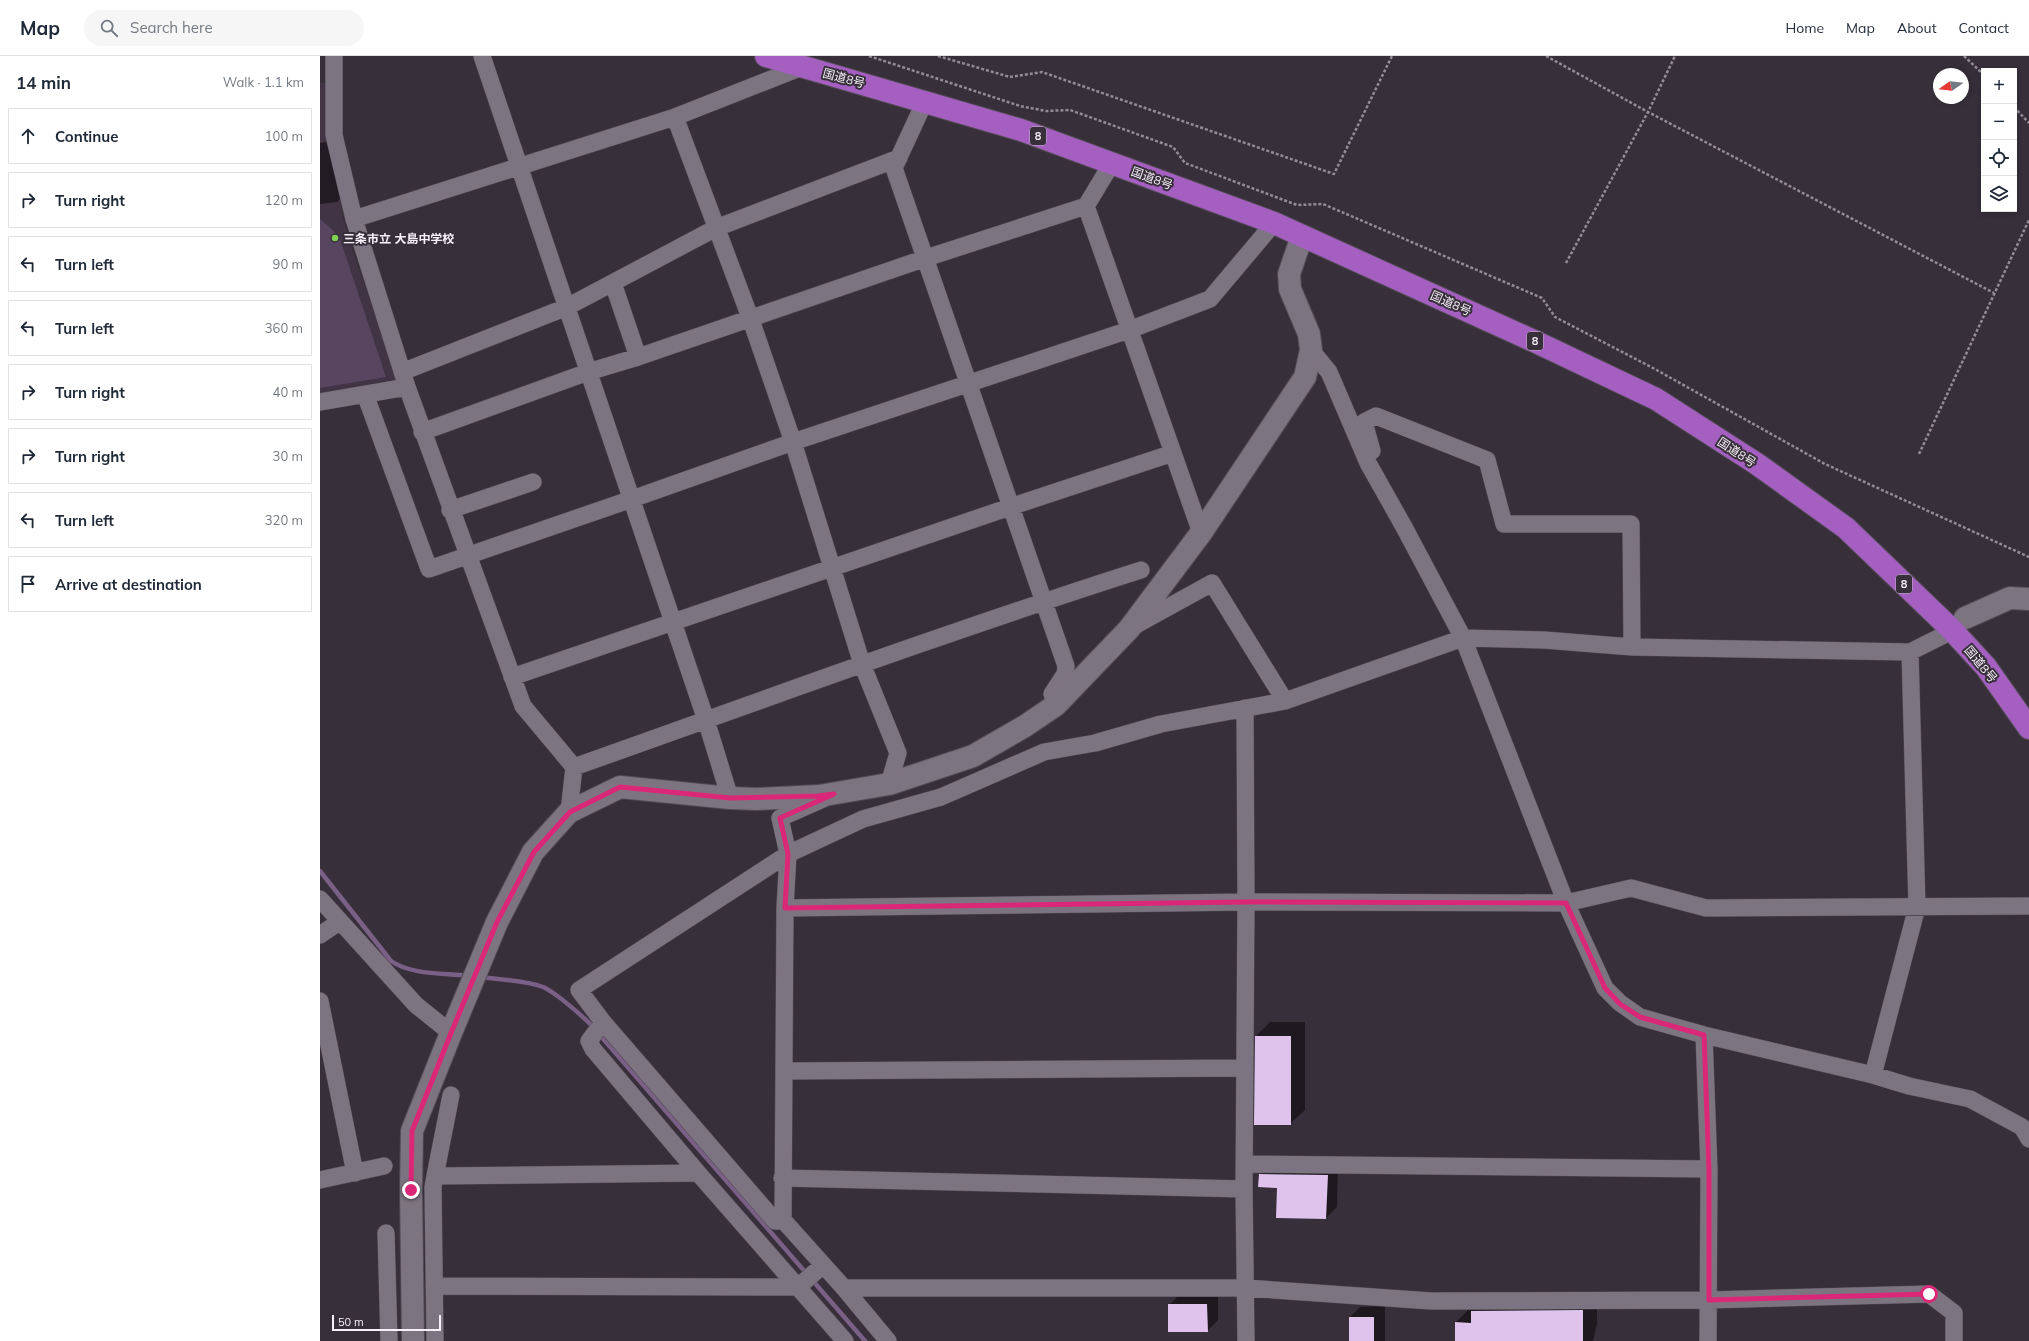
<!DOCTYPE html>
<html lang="en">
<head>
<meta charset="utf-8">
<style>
  :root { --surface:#fff; --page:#f6f6f7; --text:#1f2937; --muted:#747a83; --line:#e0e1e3 }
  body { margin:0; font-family:Mulish,"Noto Sans JP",sans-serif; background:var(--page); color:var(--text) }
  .controls { position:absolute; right:12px; top:12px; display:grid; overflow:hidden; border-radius:0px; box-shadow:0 2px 6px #0003 }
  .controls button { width:36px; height:36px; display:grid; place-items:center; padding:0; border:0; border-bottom:1px solid var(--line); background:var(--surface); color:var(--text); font:20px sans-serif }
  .compass { position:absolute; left:1613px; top:12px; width:36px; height:36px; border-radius:50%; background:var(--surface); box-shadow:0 2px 6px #0003; rotate:256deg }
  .scale { position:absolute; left:12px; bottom:10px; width:109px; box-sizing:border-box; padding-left:4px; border:2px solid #f7f1f9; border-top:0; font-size:11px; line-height:14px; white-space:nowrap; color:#f7f1f9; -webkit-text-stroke:3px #372f3a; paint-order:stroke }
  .stop { position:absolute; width:12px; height:12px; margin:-9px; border:3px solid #db2777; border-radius:50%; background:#fff }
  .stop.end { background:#db2777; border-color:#fff; box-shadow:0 1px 4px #0008 }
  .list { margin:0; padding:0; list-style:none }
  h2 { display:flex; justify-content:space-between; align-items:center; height:52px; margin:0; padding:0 16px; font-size:17px }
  h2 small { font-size:13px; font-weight:400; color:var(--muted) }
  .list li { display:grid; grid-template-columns:26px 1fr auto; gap:12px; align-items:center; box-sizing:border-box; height:56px; margin:0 8px 8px; padding:0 8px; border:1px solid var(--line); border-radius:0px }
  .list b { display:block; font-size:15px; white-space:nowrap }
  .list em { font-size:13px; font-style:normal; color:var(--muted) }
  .icon { flex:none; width:22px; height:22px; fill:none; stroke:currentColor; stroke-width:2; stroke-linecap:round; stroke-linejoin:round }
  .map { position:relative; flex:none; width:1709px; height:1285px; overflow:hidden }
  header { display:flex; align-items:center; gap:24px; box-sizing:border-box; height:56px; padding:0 20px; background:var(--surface); border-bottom:1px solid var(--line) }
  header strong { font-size:19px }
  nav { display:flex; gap:22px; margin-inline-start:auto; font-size:14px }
  .search { width:280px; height:36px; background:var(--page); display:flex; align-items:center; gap:10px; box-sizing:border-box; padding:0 14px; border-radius:22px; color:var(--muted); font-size:15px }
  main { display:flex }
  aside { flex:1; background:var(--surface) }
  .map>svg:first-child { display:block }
</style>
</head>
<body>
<header>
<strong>Map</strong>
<div class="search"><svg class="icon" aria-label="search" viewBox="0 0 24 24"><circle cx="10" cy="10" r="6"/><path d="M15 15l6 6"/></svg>Search here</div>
<nav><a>Home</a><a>Map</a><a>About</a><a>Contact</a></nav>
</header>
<main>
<aside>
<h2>14 min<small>Walk · 1.1 km</small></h2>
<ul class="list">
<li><svg class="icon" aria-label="ahead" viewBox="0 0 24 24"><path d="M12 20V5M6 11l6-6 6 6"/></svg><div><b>Continue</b></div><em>100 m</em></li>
<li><svg class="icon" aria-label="right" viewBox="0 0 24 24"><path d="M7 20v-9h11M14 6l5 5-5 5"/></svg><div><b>Turn right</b></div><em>120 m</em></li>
<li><svg class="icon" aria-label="left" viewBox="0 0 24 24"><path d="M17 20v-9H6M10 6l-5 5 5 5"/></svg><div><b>Turn left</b></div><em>90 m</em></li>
<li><svg class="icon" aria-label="left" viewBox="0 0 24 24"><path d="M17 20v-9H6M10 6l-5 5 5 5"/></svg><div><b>Turn left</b></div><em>360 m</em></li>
<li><svg class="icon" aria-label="right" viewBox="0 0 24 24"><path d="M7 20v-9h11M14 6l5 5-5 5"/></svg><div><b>Turn right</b></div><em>40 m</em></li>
<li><svg class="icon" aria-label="right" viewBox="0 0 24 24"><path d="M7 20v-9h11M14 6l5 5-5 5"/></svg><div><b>Turn right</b></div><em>30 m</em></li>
<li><svg class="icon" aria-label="left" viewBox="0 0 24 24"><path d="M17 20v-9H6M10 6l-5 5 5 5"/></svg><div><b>Turn left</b></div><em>320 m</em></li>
<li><svg class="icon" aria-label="arrive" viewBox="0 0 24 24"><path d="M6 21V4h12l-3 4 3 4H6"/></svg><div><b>Arrive at destination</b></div></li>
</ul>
</aside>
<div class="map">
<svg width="1709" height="1285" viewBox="0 0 1709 1285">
  <rect width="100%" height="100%" fill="#372f3a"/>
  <!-- built -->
  <path fill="#403445" d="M 0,27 L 7,27 L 9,73 L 23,162 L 35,203 L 78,321 L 72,327 L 0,337 Z"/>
  <!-- green -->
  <path fill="#584560" d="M 0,163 L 19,180 L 66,321 L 0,332 Z"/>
  <!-- shadow -->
  <path fill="#0007" d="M 18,84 L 27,135 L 17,146 L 0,148 L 0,87 Z
    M 950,966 L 985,966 L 985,1054 L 970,1068 L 936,980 Z
    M 950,1108 L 1018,1109 L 1017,1151 L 1006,1162 L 957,1161 L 958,1131 L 940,1119 Z
    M 860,1238 L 898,1238 L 898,1264 L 887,1275 L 849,1249 Z
    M 1277,1241 L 1277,1268 L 1273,1285 L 1136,1285 L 1136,1266 L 1150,1252 Z
    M 1065,1250 L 1065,1285 L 1030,1285 L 1030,1261 L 1040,1251 Z"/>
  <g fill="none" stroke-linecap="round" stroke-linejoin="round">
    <!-- stream -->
    <path stroke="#7a6086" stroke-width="4.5" d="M 0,815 L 71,905 C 91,919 124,917 148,920
      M 161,921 C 182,924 204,924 223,931 C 235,936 265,962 274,972
      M 279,978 L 545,1285"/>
  </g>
  <!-- building -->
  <path fill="#e0c3ed" d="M 935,980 L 971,980 L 971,1069 L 934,1069 Z
    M 939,1118 L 1008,1119 L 1006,1163 L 956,1162 L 957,1132 L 938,1131 Z
    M 848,1248 L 887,1248 L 888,1276 L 848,1276 Z
    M 1263,1254 L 1263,1285 L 1135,1285 L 1135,1266 L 1151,1267 L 1151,1255 Z
    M 1029,1261 L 1054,1261 L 1054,1285 L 1029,1285 Z"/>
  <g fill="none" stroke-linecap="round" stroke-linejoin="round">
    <defs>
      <path id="street" d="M 14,0 L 14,79 L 34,163 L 87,331 L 203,650 L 254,711 L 249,756
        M 162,0 L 386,664 L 410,742
        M 605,45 L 574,112 L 746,610 L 745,618 L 732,638 L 736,649
        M 355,61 L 431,264 L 473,386 L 542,608 L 578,697 L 569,728
        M 34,163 L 355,61 L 482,11
        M 293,227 L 318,301
        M 991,294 L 1009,316 L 1048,407 L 1084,471 L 1143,582 L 1246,847 L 1285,932 L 1300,947 L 1320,961 L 1384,979 L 1553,1019 L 1589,1030 L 1650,1043 L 1702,1071 L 1709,1083
        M 82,316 L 247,251 L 396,172 L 579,102
        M 45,338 L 109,513 L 312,443 L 473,386 L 809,274 L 890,243 L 954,167
        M 0,346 L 87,331
        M 102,376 L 268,316 L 318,301 L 606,202 L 766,150 L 792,107
        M 1052,395 L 1044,366 L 1056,360 L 1167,404 L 1184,468 L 1311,468 L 1312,591
        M 853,397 L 881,477
        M 130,454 L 213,426
        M 814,570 L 892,527 L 965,645
        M 192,621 L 690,451 L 853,397 L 766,150
        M 925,652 L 926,846 L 924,1133 L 926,1285
        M 254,711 C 443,644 630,575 821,514
        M 0,843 L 96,949 L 131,977
        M 465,852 L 926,846 L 1246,847 L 1311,832 L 1386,852 L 1709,850
        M 0,879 L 19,866
        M 0,945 L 35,1117
        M 283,966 L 269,985 L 273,993 L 378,1117 L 525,1285
        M 1384,979 L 1389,1113 L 1388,1285
        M 464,1015 L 924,1012
        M 1553,1019 L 1597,851 L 1590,596
        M 925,1108 L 1389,1113
        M 115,1120 L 131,1039
        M 462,1122 L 924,1133
        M 0,1124 L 64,1110
        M 463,1164 L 455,1165 L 283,966 L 259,934 L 468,798 L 460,762 L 503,743
        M 66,1177 L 69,1285
        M 114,1230 L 478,1231 L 503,1209
        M 524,1232 L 926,1232 L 1111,1245 L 1389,1244 L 1609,1238 L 1634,1257 L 1634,1285
        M 115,1285 L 113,1131 L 115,1120 L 378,1117
        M 568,1285 L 524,1232 L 463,1164 L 465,852 L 468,798 L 543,763 L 621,741 L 724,696 L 775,687 L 841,668 L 965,645 L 1143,582 L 1224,584 L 1312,591 L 1590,596 L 1622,580 L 1640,566"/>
      <path id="secondary" d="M 1645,562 L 1690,542 L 1709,543
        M 93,1285 L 91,1134 L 92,1075 L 131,977 L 177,866 L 213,796 L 249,756 L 300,731 L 410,742 L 437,743 L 499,740 L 569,728 L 653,700 L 705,670 L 736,649 L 809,573 L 881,477 L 985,321 L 991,294 L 989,278 L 970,233 L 969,218 L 982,180"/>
      <path id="highway" d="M 446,0 L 701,74 L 954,167 L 1216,286 L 1336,343 L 1437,408 L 1526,472 L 1631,573 L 1666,611 L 1709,672"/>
    </defs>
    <!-- street casing -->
    <use href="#street" stroke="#524b55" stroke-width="18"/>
    <!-- secondary casing -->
    <use href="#secondary" stroke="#524b55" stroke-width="24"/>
    <!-- highway casing -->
    <use href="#highway" stroke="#524b55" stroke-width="24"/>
    <!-- path -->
    <path stroke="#938c96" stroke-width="2.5" stroke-dasharray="3 2" stroke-linecap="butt" d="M 549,0 L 700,50 L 726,55 L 750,54 L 853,91 L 865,107 L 977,149 L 1003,148 L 1222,242 L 1235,261 L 1333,312 L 1505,408 L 1709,501
      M 618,0 L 690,21 L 722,16 L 1014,118 L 1072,0
      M 1226,0 L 1328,56 L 1674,237
      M 1644,0 L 1664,19
      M 1694,51 L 1709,67
      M 1246,207 L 1328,56 L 1355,0
      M 1599,398 L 1709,164"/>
    <!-- street -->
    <use href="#street" stroke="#7d7481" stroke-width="17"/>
    <!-- secondary -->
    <use href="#secondary" stroke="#7d7481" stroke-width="22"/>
    <!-- highway -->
    <use href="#highway" stroke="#a45fc0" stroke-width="22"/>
  </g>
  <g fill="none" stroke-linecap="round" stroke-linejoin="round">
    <!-- route -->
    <path stroke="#db2777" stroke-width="5" d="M 91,1134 L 92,1075 L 131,977 L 177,866 L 214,796 L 250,756 L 300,731 L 410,742 L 498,740 L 514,738 L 460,762 L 468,798 L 465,852 L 926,846 L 1246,847 L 1285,932 L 1300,948 L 1320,961 L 1384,979 L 1389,1114 L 1389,1244 L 1609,1238"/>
  </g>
  <!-- markers -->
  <circle fill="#80d051" stroke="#372f3a" stroke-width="1.5" cx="15" cy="182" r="4"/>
  <g text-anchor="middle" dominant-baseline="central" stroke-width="4" stroke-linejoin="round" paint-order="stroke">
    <!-- shield labels -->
    <g fill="#372f3a" stroke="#bdb7c0" stroke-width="1">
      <rect x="710" y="71" width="16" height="18" rx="3"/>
      <rect x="1207" y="276" width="16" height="18" rx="3"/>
      <rect x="1576" y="519" width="16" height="18" rx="3"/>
    </g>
    <g font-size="11" font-weight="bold" fill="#f7f1f9">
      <text x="718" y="80">8</text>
      <text x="1215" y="285">8</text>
      <text x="1584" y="528">8</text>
    </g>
    <!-- street labels -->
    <g font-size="12" fill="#f7f1f9" stroke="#372f3a">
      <text transform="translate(524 22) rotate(15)">国道8号</text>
      <text transform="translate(832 122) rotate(20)">国道8号</text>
      <text transform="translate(1131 247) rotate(24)">国道8号</text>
      <text transform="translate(1417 396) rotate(33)">国道8号</text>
      <text transform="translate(1661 608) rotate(50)">国道8号</text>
    </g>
    <!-- poi labels -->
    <g font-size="12" font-weight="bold" fill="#f7f1f9" stroke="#372f3a" text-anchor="start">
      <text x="23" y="182">三条市立 大島中学校</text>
    </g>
  </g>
</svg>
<div class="controls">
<button>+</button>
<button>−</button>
<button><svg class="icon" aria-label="locate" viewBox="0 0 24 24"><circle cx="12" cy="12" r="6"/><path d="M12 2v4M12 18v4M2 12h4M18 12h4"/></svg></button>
<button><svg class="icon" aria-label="layers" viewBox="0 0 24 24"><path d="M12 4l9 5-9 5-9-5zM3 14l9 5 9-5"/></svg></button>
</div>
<svg class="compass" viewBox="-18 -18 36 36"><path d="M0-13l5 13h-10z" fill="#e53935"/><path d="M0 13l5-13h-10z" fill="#747a83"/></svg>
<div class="scale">50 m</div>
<div class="stop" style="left:1609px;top:1238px"></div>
<div class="stop end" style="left:91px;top:1134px"></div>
</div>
</main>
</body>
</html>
